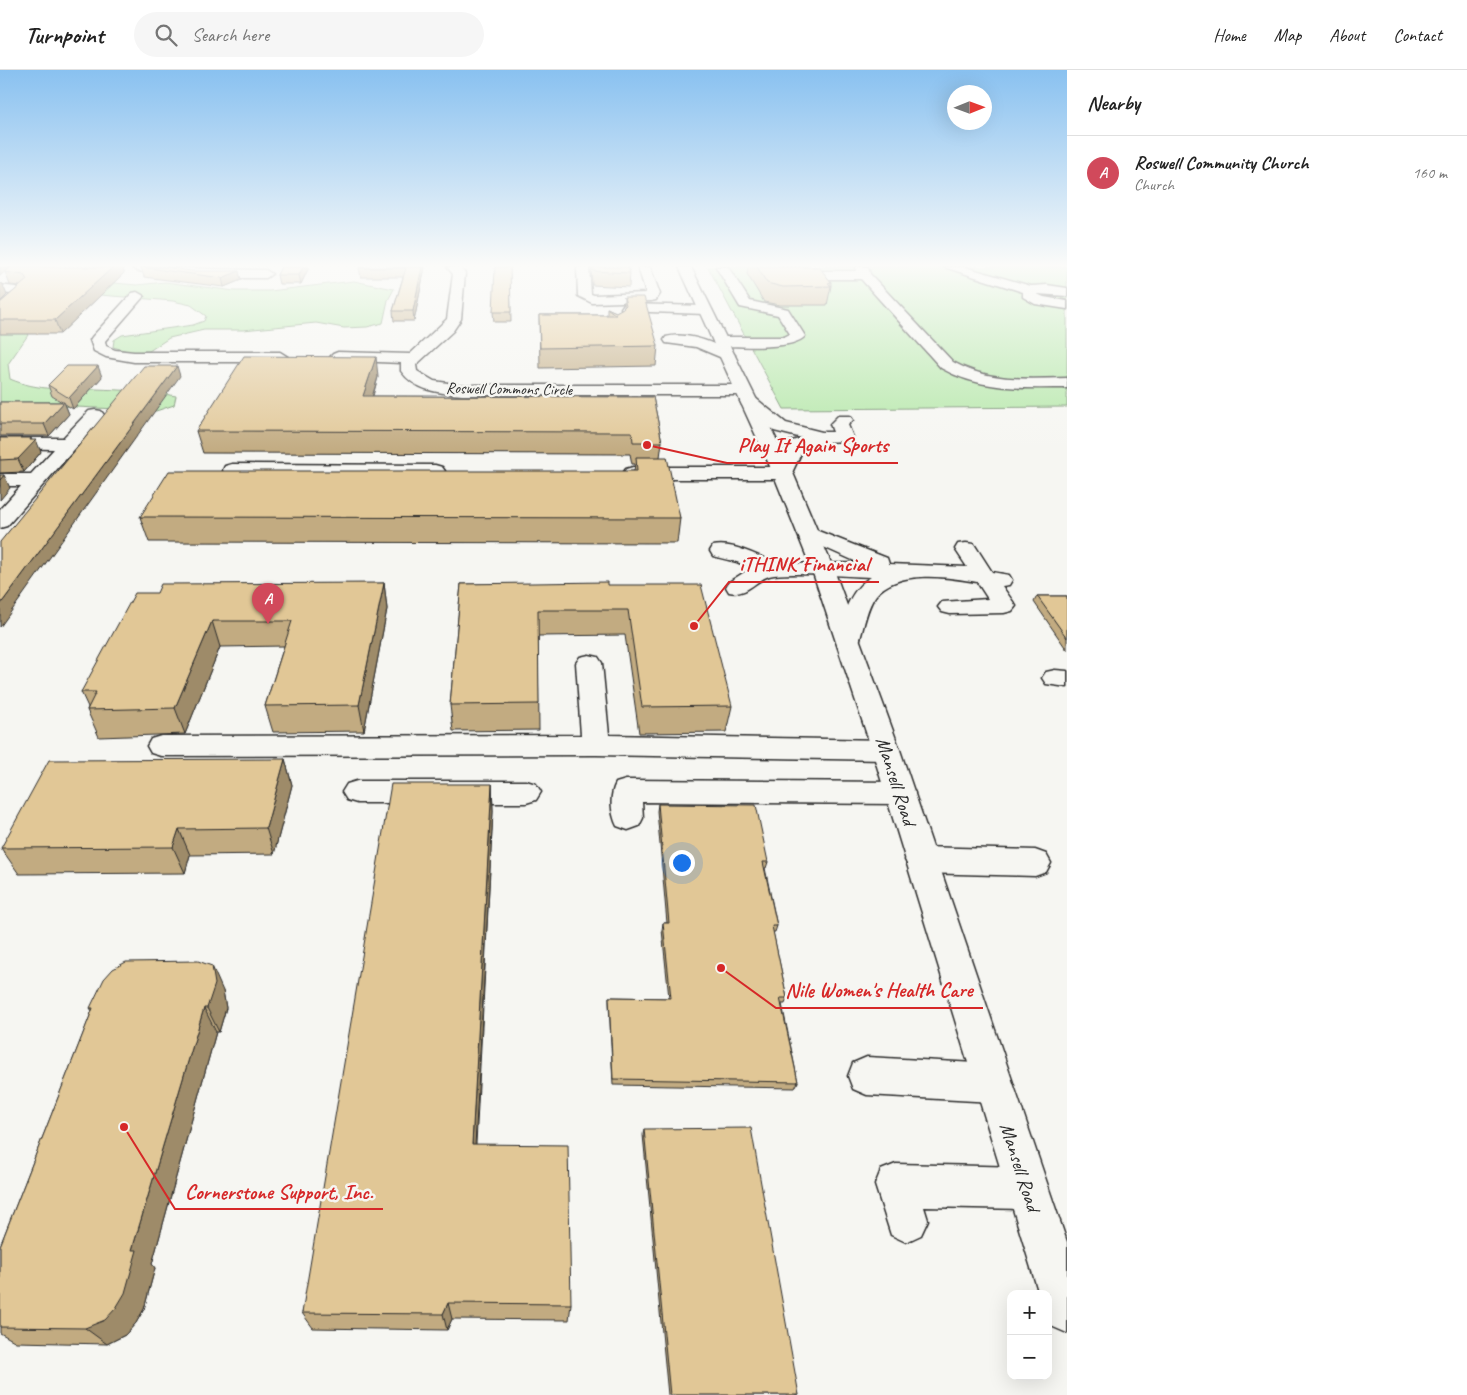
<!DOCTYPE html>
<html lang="en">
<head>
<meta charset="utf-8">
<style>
  :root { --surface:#fff; --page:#f6f6f6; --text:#222; --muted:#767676; --line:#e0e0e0; --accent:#d1495b }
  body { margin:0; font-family:Caveat,sans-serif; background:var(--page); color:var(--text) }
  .controls { position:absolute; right:15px; bottom:15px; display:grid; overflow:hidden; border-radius:10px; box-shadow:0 5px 20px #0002 }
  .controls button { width:45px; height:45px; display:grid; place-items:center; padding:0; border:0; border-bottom:1px solid var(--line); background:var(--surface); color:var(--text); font:25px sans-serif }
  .compass { position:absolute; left:947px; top:15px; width:45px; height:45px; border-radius:50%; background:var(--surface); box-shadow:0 5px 20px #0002; rotate:89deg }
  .you { position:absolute; left:681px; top:792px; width:18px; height:18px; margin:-12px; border:4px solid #fff; border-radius:50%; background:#1a73e8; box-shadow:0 0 0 8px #1a73e833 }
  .badge { display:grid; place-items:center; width:32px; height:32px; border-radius:50%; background:var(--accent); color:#fff; font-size:16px; font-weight:700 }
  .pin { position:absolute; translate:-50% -41px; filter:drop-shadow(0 1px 2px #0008) }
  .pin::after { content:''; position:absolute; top:26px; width:18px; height:15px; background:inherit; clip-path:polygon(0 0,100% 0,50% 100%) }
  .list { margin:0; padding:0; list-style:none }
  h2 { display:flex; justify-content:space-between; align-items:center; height:65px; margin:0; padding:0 20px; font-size:21px }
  h2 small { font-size:16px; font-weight:400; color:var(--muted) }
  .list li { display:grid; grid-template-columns:32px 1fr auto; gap:15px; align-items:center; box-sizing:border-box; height:75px; padding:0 20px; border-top:1px solid var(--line) }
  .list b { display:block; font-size:19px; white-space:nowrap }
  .list p { margin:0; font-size:16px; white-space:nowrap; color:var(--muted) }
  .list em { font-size:16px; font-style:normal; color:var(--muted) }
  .icon { flex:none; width:28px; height:28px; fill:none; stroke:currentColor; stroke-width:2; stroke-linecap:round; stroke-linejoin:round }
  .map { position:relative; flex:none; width:1067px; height:1325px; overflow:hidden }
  header { display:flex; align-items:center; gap:30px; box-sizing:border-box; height:70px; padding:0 25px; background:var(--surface); border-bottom:1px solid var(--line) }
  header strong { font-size:24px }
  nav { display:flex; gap:28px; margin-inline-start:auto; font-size:18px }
  .search { width:350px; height:45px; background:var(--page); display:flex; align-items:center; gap:12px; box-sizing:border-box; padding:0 18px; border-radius:28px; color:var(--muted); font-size:19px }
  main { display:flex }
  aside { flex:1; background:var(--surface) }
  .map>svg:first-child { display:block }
</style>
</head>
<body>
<header>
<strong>Turnpoint</strong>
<div class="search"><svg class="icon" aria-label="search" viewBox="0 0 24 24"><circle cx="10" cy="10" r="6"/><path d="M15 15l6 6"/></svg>Search here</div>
<nav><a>Home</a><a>Map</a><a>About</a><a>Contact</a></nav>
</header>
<main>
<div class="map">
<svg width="1067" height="1325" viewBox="0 0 1067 1325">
  <rect width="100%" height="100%" fill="#f6f6f2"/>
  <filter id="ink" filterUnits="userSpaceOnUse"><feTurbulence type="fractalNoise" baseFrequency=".02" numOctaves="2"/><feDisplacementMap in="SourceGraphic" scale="10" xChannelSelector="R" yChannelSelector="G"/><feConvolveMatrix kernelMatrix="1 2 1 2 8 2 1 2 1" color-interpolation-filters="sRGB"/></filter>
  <g filter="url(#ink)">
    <!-- green -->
    <path fill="#b4e7a8" stroke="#70896a" d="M 708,197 L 1067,197 L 1067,337 L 784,339 Z
      M 97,208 L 114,213 L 137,215 L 165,212 L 235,221 L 270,221 L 354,211 L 394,219 L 388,230 L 383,253 L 367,257 L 344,258 L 316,253 L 243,260 L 204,260 L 169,268 L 149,281 L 131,282 L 113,277 L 114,270 L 122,265 L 193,255 L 204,251 L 206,246 L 191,235 L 173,231 L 100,225 L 48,245 L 28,265 L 8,294 L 10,309 C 38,321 65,319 95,319 C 122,320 149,321 176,326 L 174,335 L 156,341 L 57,336 L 0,338 L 0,260 Z"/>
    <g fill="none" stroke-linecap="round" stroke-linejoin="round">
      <defs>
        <path id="minor" d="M 131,197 L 266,200 L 272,204 L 266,208 L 194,208 L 137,201 Z
          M 447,197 L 460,197 L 465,203 L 461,249 L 453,261 L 416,295 L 417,301 L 434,311 L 462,315 L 743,315 L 751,320 L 743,325 L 462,325 C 439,323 415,321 401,301 L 401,293 L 333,290 L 330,287 L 333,284 L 338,282 L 410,284 L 447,249 L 453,204 Z
          M 577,197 L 589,197 L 591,224 L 594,225 L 646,223 L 638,197 L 650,197 L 660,224 L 656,230 L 651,231 L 592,233 L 578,226 Z
          M 716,197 L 728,197 L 750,231 L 788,239 L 805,266 C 795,280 736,277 718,275 L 735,285 L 727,290 L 696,277 L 666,273 L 664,270 L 666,267 C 681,263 700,268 714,274 L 713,271 L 715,268 L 720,267 L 784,267 L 790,264 L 778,245 L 740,237 Z
          M 856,197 L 868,197 L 870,204 L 953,292 C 988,312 1027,309 1067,308 L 1067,318 C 1023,318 981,321 941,298 L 861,209 L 820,209 L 814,205 L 820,201 L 857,201 Z
          M 944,197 L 965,197 L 1031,216 L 1047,215 L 1067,218 L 1067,226 L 1037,224 L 1044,227 L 1067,231 L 1067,239 L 1035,234 L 1023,227 L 1023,222 Z
          M 0,215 L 23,218 L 30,222 L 5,244 L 0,245 L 0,234 L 12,224 L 0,223 Z
          M 137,222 L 144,226 L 105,271 L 106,276 L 115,280 L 134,282 L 280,282 L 288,287 L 280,292 L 134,292 L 106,287 L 94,281 L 90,270 L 92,267 L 132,223 Z
          M 628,234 L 705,236 L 712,240 L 705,244 L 623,241 L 621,238 L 623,235 Z
          M 748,326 L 754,327 L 786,353 L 822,362 L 833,362 L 830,354 L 838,346 L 850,346 L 853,350 L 848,355 L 853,367 L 850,371 L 824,372 L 803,379 L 790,407 L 783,409 L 633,409 L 626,407 L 623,403 L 626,399 L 633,397 L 776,397 L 789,372 L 802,368 L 774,361 L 742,335 L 740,331 L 742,327 Z
          M 95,340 L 101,341 L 104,345 L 101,349 L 7,456 L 0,458 L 0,439 L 21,416 L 0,416 L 0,404 L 31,404 L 54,379 L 0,378 L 0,368 L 63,368 L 89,341 Z
          M 232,394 L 435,395 L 442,397 L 445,401 L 442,405 L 435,407 L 225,404 L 223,400 L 225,396 Z
          M 808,457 L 887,488 L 889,494 L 967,497 L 955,479 L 958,474 L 966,473 L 974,474 L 992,502 L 1009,505 L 1012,510 L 1009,515 L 1002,516 L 1016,536 L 1012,541 L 1004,543 L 950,544 L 942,542 L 938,537 L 942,532 L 988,529 L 977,512 C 947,507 899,499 876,525 C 867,536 864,556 860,569 L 857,574 L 848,577 L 839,574 L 836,569 C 843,547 849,519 871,507 C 839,506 805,502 774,505 C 756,507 749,527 729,522 L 726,517 L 729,512 L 751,498 L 737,492 L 713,486 L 710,481 L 713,476 C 732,472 752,484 769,490 C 783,496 841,493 859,493 L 801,467 L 797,463 L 801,459 Z
          M 589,585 L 598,587 L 602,593 L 609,665 L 886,670 L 896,673 L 900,680 L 896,687 L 886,690 L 596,685 L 161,686 L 151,683 L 147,676 L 151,669 L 161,666 L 581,665 L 576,593 L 580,587 Z
          M 1055,600 L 1067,601 L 1067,617 L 1046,614 L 1042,608 L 1046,602 Z
          M 626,710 L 900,712 L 910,715 L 915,723 L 910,731 L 900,734 L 642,732 L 643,748 L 639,756 L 628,760 L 617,756 C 611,744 609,726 616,713 Z
          M 357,711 L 526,711 L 536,714 L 541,722 L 536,730 L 526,733 L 357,733 L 347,730 L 342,722 L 347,714 Z
          M 921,777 L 1035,780 L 1046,784 L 1051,793 L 1046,802 L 1035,806 L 921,803 L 910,799 L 905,790 L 910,781 Z
          M 867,987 L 993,994 L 1007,999 L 1012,1013 L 1007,1027 L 993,1032 L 867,1025 L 853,1019 L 848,1006 L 853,993 Z
          M 896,1094 L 1027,1097 L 1042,1103 L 1048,1118 L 1042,1133 L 1027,1139 L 924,1137 L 928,1150 L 921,1165 L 906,1172 L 891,1165 L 875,1115 L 881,1100 Z"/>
        <path id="major" d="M 679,197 L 691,197 L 793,403 L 834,500 L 900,680 L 1067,1172 L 1067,1263 L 1051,1256 L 1048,1251 L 1048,1224 L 1039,1224 L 872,680 L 812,500 L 773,403 Z"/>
      </defs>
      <!-- minor casing -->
      <use href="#minor" stroke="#2b2b2b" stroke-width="3"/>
      <!-- major casing -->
      <use href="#major" stroke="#2b2b2b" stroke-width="3"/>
      <!-- minor -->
      <use href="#minor" fill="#f6f6f2" fill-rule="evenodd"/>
      <!-- major -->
      <use href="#major" fill="#f6f6f2" fill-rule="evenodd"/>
    </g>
    <!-- wall -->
    <path fill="#c2ab81" stroke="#2b2b2b" d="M 11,197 L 123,197 L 124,203 L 60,264 L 0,264 L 0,233 L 20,216 L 10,215 L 5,202 Z
      M 141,197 L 241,210 L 224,217 L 144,207 Z
      M 281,197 L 309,197 L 301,214 L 279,214 L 277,205 Z
      M 425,197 L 414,251 L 394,251 L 393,241 L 403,207 L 361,207 L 359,198 Z
      M 510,197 L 511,252 L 494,252 L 493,242 Z
      M 591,197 L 628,197 L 630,203 L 629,217 L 592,215 Z
      M 748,197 L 819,197 L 831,212 L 831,216 L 827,235 L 780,235 L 764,232 L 747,204 Z
      M 624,227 L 658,276 L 656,296 L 540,298 L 539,245 L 607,245 L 607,238 L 616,242 L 624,238 Z
      M 102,307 L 73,339 L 65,334 L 69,344 L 49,366 L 0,366 L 0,332 L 62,332 L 52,326 L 48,315 Z
      M 378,307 L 373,326 L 653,327 L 662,372 L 660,387 L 680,448 L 677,473 L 149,472 L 140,447 L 634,401 L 635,394 L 632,394 L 630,384 L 203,383 L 196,361 Z
      M 0,368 L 32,370 L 41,382 L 24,402 L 0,403 Z
      M 384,513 L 387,539 L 364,661 L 273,662 L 265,636 L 284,576 L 220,577 L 185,664 L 99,667 L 87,640 L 88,637 L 81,622 L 157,523 Z
      M 461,514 L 607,515 L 732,636 L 726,662 L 639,663 L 625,565 L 538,566 L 539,660 L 453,661 L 450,635 Z
      M 1037,526 L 1067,526 L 1067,580 L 1034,532 Z
      M 285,689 L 292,715 L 274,784 L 190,785 L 185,803 L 19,804 L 1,778 Z
      M 492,714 L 493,741 L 476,1074 L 571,1234 L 569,1250 L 452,1249 L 447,1260 L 313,1258 L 302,1243 Z
      M 658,734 L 768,792 L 766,798 L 765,798 L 777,856 L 775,862 L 773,862 L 787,928 L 785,934 L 782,934 L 798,1012 L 795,1018 L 613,1015 L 609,933 L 609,927 L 669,928 L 662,860 L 663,853 L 667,853 L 657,741 Z
      M 223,921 L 226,938 L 219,962 L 216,962 L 152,1194 L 155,1198 L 144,1239 L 136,1253 L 125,1265 L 107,1274 L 16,1272 L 0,1263 L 0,1176 L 92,941 L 90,938 Z
      M 644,1059 L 799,1325 L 668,1325 L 643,1065 Z"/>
    <!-- shaded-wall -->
    <path fill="#9e8b69" stroke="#2b2b2b" d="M 0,197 L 10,197 L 0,206 Z
      M 113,197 L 123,197 L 124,203 L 60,264 L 55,250 Z
      M 303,197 L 309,197 L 301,214 L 299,205 Z
      M 422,197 L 425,197 L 414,251 L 413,241 Z
      M 239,201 L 241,210 L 224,217 L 222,208 Z
      M 2,213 L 7,225 L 0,232 L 0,215 Z
      M 376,287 L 378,307 L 366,347 L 363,326 Z
      M 98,296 L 102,307 L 73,339 L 69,328 Z
      M 177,296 L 180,306 L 0,557 L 0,535 Z
      M 64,332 L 69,344 L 49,366 L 44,354 Z
      M 31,368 L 33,373 L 36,370 L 41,382 L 24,402 L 18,389 Z
      M 4,405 L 10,418 L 0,430 L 0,410 Z
      M 384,513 L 387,539 L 364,661 L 359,635 Z
      M 212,551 L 220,577 L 185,664 L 175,638 Z
      M 285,689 L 292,715 L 274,784 L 266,758 Z
      M 492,714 L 493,741 L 474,1095 L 472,1074 Z
      M 179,759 L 190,785 L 185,803 L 173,777 Z
      M 212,896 L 223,921 L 226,938 L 219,962 L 207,938 Z
      M 204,938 L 216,962 L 152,1194 L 155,1198 L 144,1239 L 136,1253 L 125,1265 L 107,1274 L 85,1258 L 132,1180 Z
      M 448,1233 L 452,1249 L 447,1260 L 443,1244 Z"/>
    <!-- building -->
    <path fill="#e1c796" stroke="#2b2b2b" d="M 11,197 L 113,197 L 55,250 L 0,250 L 0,233 L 27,210 L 24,205 L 5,202 Z
      M 141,197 L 165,197 L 191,201 L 239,201 L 222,208 Z
      M 281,197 L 303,197 L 299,205 L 277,205 Z
      M 360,197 L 422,197 L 413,241 L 393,241 L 406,198 L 359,198 Z
      M 495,197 L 510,197 L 511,242 L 493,242 Z
      M 593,197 L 628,197 L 630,203 L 593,201 Z
      M 757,197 L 819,197 L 831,212 L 828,213 L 831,216 L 783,217 L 767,213 Z
      M 624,227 L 644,227 L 658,276 L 540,278 L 539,245 L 616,245 L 607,238 L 616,242 L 623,238 L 626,235 Z
      M 244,286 L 376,287 L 363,326 L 653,327 L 662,372 L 633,372 L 632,362 L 196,361 Z
      M 67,296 L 98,296 L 69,328 L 48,315 Z
      M 144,296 L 177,296 L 0,535 L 0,472 Z
      M 0,332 L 64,332 L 44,354 L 0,354 Z
      M 0,368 L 31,368 L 30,370 L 36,370 L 18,389 L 0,390 Z
      M 636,387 L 667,387 L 680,448 L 140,447 L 169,401 L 637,401 Z
      M 0,405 L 4,405 L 0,410 Z
      M 607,512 L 607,515 L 701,515 L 732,636 L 642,637 L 628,540 L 538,540 L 539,634 L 450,635 L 461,514 Z
      M 384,513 L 359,635 L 265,636 L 292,551 L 212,551 L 175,638 L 87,640 L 96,622 L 81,622 L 135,523 L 157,523 L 161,514 Z
      M 1037,526 L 1067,526 L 1067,568 Z
      M 285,689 L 266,758 L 179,759 L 173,777 L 1,778 L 49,690 Z
      M 391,714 L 492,714 L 472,1074 L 568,1075 L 571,1234 L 448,1233 L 443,1244 L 302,1243 Z
      M 658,734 L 756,735 L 768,792 L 763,792 L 777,856 L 772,856 L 787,928 L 780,928 L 798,1012 L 613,1009 L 609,927 L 671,928 L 663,853 L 669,853 Z
      M 198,891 L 212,896 L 215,914 L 207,938 L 204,938 L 132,1180 L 137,1180 L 125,1223 L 116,1238 L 105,1250 L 85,1258 L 0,1257 L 0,1176 L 93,938 L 90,938 L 104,909 L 113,899 L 126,892 Z
      M 751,1058 L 799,1325 L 670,1325 L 644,1059 Z"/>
  </g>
  <!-- sky -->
  <linearGradient id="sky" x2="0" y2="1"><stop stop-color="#89c1f0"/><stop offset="0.51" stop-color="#fbfbf9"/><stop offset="1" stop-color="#fbfbf9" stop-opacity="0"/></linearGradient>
  <rect width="1067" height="383" fill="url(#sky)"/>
  <g text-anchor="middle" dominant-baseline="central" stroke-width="5" stroke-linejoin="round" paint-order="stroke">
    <!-- far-street labels -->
    <g font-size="16" fill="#2b2b2b" stroke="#f6f6f2">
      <text transform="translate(509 319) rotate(1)">Roswell Commons Circle</text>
    </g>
    <!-- street labels -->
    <g font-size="20" fill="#2b2b2b" stroke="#f6f6f2">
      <text transform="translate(896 711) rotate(72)">Mansell Road</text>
      <text transform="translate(1020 1097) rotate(72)">Mansell Road</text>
    </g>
  </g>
  <!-- callouts -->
  <path fill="none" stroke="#d62828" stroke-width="2" d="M647 375L727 393H898M694 556L729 512H879M721 898L776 938H983M124 1057L175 1139H383"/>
  <g fill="#d62828" stroke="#f6f6f2" stroke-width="2">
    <circle cx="647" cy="375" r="5"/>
    <circle cx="694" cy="556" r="5"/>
    <circle cx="721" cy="898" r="5"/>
    <circle cx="124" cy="1057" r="5"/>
  </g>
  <g font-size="21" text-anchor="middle" font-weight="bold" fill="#d62828" stroke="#f6f6f2" stroke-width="5" stroke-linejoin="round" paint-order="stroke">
    <text x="813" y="382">Play It Again Sports</text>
    <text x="804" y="501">iTHINK Financial</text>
    <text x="879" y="927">Nile Women's Health Care</text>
    <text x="279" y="1129">Cornerstone Support, Inc.</text>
  </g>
</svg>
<div class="controls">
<button>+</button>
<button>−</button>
</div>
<svg class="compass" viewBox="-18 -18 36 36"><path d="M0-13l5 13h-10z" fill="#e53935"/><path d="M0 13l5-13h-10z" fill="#767676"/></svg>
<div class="you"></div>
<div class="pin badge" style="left:268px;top:554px">A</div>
</div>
<aside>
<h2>Nearby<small></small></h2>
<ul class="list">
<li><span class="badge">A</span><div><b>Roswell Community Church</b><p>Church</p></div><em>160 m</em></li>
</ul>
</aside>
</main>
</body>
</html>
